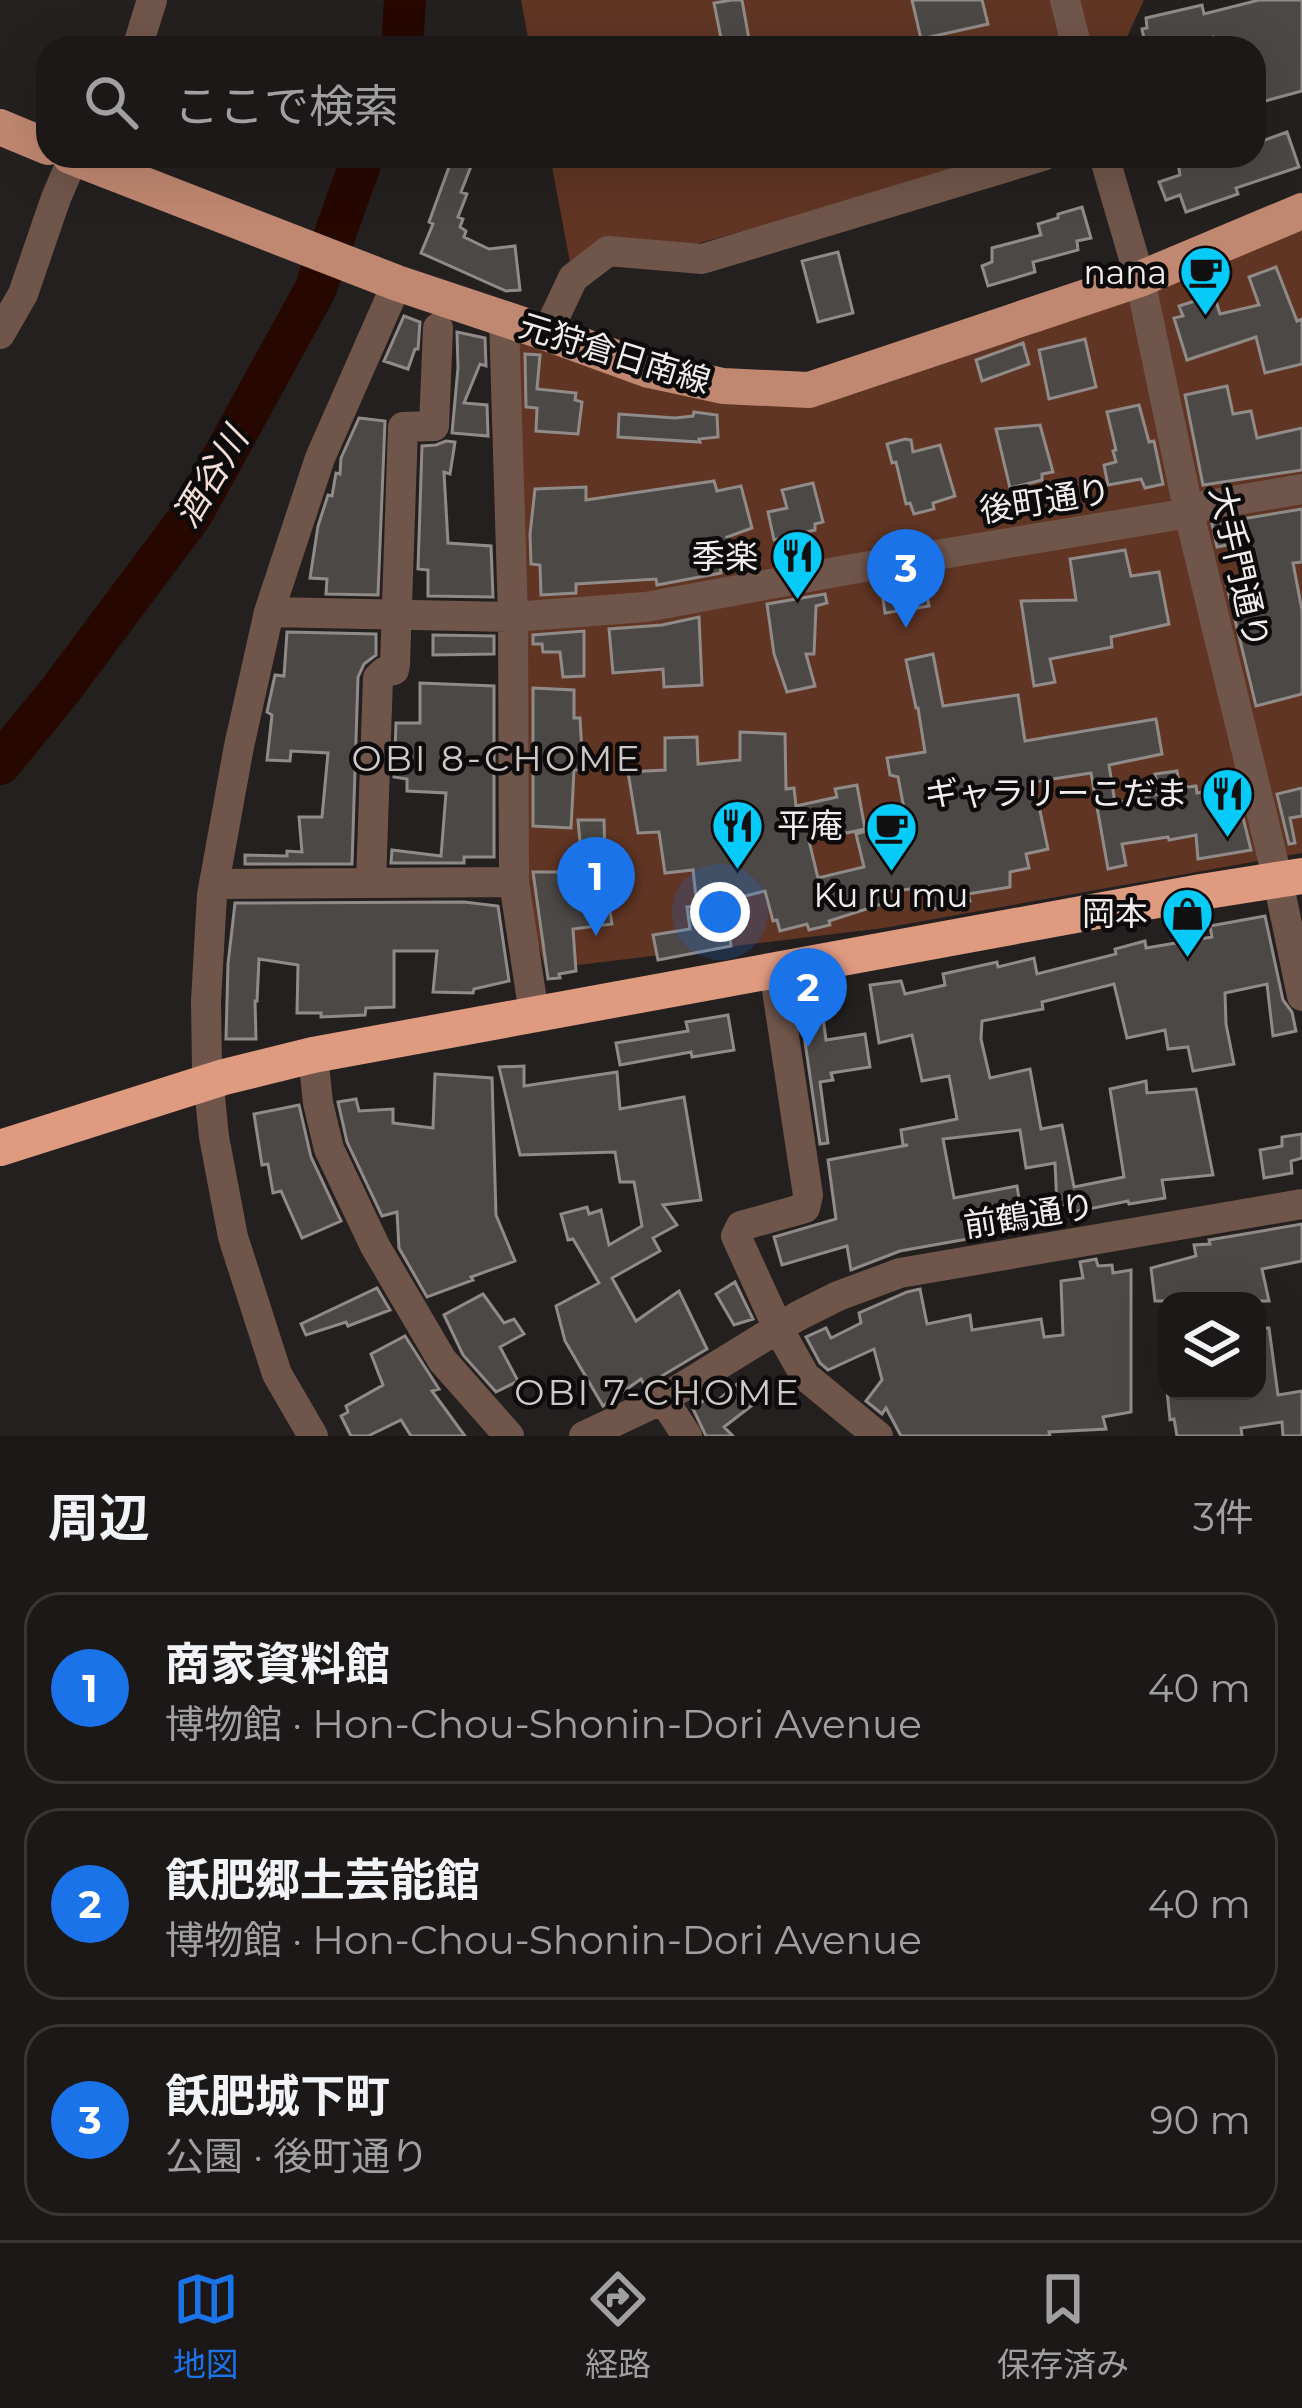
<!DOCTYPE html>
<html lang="ja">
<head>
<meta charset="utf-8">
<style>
  :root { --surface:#1b1817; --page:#242120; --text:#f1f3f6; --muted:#a0a0a1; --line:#393736; --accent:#1a73e8 }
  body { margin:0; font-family:Montserrat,"Noto Sans JP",sans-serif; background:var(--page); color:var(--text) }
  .controls { position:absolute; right:36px; bottom:36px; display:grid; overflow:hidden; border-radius:24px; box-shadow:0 12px 48px #0002 }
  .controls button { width:108px; height:108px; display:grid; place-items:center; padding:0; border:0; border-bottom:3px solid var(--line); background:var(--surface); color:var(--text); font:60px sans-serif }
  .you { position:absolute; left:720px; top:912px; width:42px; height:42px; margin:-30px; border:9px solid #fff; border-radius:50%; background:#1a73e8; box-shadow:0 0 0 18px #1a73e833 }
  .badge { display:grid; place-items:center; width:78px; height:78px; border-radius:50%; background:var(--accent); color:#fff; font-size:39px; font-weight:700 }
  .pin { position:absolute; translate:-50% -99px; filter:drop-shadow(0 3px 6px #0008) }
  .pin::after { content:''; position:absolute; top:63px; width:42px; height:36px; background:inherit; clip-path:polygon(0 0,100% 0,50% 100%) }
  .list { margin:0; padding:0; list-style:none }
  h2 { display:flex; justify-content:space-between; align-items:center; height:156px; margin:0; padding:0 48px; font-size:51px }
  h2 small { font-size:39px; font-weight:400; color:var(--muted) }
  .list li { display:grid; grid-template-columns:78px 1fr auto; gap:36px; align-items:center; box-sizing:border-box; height:192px; margin:0 24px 24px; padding:0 24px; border:3px solid var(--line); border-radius:36px }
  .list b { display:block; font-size:45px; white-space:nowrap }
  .list p { margin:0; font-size:39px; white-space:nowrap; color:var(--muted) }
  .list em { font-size:39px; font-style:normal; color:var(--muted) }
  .icon { flex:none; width:66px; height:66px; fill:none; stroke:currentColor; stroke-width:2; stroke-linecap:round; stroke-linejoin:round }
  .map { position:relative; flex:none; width:1302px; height:1436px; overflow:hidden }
  .search { position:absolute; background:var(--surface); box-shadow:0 12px 48px #0002; left:36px; right:36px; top:36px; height:132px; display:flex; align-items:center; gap:30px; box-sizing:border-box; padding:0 42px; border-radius:36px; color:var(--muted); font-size:45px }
  .sheet { height:804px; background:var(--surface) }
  nav { display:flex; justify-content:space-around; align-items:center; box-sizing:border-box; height:168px; border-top:3px solid var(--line); background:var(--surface); font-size:33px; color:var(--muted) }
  nav a { display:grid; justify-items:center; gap:6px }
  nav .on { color:var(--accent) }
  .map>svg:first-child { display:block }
</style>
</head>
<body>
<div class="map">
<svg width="1302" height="1436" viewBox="0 0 1302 1436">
  <rect width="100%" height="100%" fill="#24201f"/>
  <!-- green -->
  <path fill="#603524" d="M 521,0 L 1144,0 L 1122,48 L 530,48 Z
    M 550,156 L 1015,156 L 573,278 Z
    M 1302,209 L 1302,853 L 884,928 L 545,969 L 514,855 L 504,336 L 730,403 L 851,395 L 1033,334 Z"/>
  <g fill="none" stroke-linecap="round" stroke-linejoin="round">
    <!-- river -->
    <path stroke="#260800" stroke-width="42" d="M 402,48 L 405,0
      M 0,764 L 59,692 L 192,514 L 315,290 L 363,156"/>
  </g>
  <!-- building -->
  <path fill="#4c4846" stroke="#908b89" stroke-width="3" d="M 732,0 L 742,0 L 750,45 L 723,48 L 714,3 Z
    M 912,0 L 982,0 L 988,24 L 921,39 Z
    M 1259,0 L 1302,0 L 1302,91 L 1254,104 L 1254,48 L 1233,48 L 1232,39 L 1214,43 L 1213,37 L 1163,48 L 1146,48 L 1142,29 L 1147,28 L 1146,18 L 1202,5 L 1204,14 Z
    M 1287,132 L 1299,167 L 1236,188 L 1238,194 L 1186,212 L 1180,195 L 1166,200 L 1159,182 L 1180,175 L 1177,156 L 1254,156 L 1254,144 Z
    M 453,156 L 475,156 L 461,192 L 467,194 L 458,217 L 463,219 L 460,227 L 466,231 L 464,237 L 489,249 L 515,246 L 520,290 L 506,291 L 421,253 L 433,224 L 429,222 Z
    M 1082,207 L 1091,238 L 1077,241 L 1078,250 L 1033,262 L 1035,272 L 988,286 L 982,266 L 992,262 L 992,248 L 1041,235 L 1038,224 L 1058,218 L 1058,214 Z
    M 838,252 L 853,313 L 818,322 L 802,261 Z
    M 1276,267 L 1297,321 L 1302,319 L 1302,364 L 1265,373 L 1256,337 L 1187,360 L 1174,318 L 1183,316 L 1179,306 L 1214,295 L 1220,314 L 1259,305 L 1249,277 Z
    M 404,316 L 420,322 L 418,349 L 415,349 L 408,369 L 384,361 Z
    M 457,332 L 485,338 L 486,366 L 480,364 L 464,403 L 487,405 L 488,436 L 452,433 L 458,368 Z
    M 1085,339 L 1096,387 L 1049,399 L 1039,350 Z
    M 1023,343 L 1029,364 L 982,381 L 976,360 Z
    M 525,354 L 540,355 L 537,389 L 576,393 L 575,400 L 582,402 L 578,434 L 536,431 L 537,408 L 526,407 Z
    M 1227,386 L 1233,414 L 1251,411 L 1257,438 L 1302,428 L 1302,470 L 1203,485 L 1185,395 Z
    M 1139,405 L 1149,442 L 1154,441 L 1163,484 L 1145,488 L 1141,479 L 1108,485 L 1104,465 L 1116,462 L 1113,451 L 1116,450 L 1107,412 Z
    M 694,412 L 717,415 L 718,437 L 699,439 L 700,442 L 618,437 L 619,414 L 675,418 L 693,416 Z
    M 359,418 L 385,421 L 378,595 L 326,594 L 327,579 L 310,578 L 318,526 L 328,495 L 332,496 L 336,473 L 340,474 L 341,458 Z
    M 1040,425 L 1053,472 L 1042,474 L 1042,480 L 1010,488 L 996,429 Z
    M 905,439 L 911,440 L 913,452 L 940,445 L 955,496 L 933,503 L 934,509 L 914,514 L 910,503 L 906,504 L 896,462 L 892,463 L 887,444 Z
    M 446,441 L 455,442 L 450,474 L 444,472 L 448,543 L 491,546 L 493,597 L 428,596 L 428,570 L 418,569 L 422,446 L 436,445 Z
    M 714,481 L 717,491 L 741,486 L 752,528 L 727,537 L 730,544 L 718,547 L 721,573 L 657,585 L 656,579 L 576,584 L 576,593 L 541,595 L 540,565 L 531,564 L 530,534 L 535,489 L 586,487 L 586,500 Z
    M 813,483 L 823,522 L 815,524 L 815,530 L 774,540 L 768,512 L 787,508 L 782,490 Z
    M 1302,509 L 1302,562 L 1293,563 L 1302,610 L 1302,694 L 1256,706 L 1227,587 L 1249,582 L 1242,542 L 1217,547 L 1212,524 Z
    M 1125,550 L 1131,576 L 1159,572 L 1169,624 L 1111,637 L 1112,647 L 1050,659 L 1055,682 L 1034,686 L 1021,601 L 1076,600 L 1070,559 Z
    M 923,577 L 929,606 L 885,613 L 881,584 Z
    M 825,594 L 827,603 L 816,606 L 814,654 L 806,654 L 815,686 L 787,692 L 774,654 L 767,604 Z
    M 699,617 L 702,685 L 664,687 L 663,669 L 613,673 L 609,629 L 662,625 Z
    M 584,631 L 584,676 L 563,677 L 560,652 L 543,652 L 542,644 L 533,644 L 533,635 Z
    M 287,632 L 376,634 L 376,655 L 364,664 L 358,677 L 352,864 L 245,864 L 245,855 L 287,856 L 287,851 L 302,852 L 299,817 L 322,817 L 328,753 L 291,751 L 290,761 L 267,760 L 272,715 L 267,712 L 275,675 L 284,676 Z
    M 433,635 L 494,636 L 494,654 L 433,655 Z
    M 933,654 L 943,706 L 1018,695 L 1025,741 L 1156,719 L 1162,754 L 1109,765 L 1115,803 L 1159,794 L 1155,774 L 1177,771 L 1180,788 L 1196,786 L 1197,793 L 1229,787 L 1232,792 L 1237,793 L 1251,850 L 1198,859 L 1196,835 L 1169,840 L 1168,837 L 1122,844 L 1126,865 L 1108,869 L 1091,773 L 1034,782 L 1048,849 L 1026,854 L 1029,868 L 1010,872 L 1010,887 L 968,894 L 970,901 L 933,909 L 929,887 L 883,892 L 885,903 L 829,921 L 830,925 L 809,930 L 807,924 L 780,931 L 777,920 L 773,921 L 765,891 L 725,901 L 731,946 L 658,960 L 653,935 L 690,929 L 687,907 L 697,906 L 693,870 L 665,873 L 659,832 L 638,833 L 628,772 L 665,770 L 665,738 L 697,737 L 698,764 L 740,760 L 740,732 L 785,734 L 786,789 L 794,788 L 796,806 L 837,797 L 835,789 L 857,785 L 865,829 L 809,841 L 818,878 L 864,867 L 856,834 L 906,819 L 898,777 L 890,775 L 887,758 L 925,752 L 918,708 L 916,708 L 906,660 Z
    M 420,683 L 494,686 L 494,857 L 464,857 L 464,863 L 391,863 L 392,850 L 441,856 L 446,793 L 407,791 L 407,779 L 394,777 L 396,723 L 420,723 Z
    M 533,688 L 574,690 L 574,718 L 580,718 L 583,770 L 574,770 L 571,828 L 533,826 Z
    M 1302,788 L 1302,816 L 1290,818 L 1295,843 L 1289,844 L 1277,794 Z
    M 578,820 L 604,820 L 605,861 L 582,863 Z
    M 533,872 L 595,872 L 597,907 L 609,905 L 612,924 L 573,929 L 576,971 L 559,974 L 560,978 L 548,979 Z
    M 464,902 L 498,906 L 509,981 L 474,989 L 473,993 L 433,992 L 437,951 L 394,951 L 394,1007 L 366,1008 L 365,1015 L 321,1017 L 321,1013 L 297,1013 L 298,965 L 259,959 L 257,1001 L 255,1001 L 256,1039 L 226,1039 L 228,964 L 235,903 Z
    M 1265,916 L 1283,1000 L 1292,1012 L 1296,1031 L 1273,1036 L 1267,984 L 1225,993 L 1226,1024 L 1234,1064 L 1193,1071 L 1188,1047 L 1168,1049 L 1165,1030 L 1127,1038 L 1114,984 L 1042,1002 L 1043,1009 L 982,1021 L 981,1039 L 990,1078 L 1030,1069 L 1041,1129 L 1062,1125 L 1074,1187 L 1124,1177 L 1110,1089 L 1146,1081 L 1147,1093 L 1196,1089 L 1213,1175 L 1162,1180 L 1165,1198 L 1129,1204 L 1128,1201 L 1069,1213 L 1068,1204 L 1057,1206 L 1055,1163 L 1026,1168 L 1020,1130 L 943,1139 L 954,1198 L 1017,1186 L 1022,1218 L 982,1225 L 984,1236 L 900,1251 L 851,1270 L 847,1246 L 782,1265 L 774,1237 L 836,1219 L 828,1160 L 908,1145 L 903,1145 L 901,1130 L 957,1119 L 949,1076 L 922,1081 L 912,1035 L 879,1043 L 870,985 L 901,981 L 905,994 L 945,985 L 943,974 L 997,962 L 998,967 L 1034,958 L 1037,974 L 1116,954 L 1115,949 L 1145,941 L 1146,948 L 1212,937 L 1210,926 Z
    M 822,1010 L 826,1040 L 865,1034 L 870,1067 L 831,1073 L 833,1080 L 820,1082 L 828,1143 L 820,1144 L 801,1015 Z
    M 728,1015 L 734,1050 L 692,1057 L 691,1052 L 620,1065 L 616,1043 L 688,1031 L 686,1022 Z
    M 524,1066 L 524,1086 L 617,1072 L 620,1109 L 684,1097 L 701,1200 L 663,1205 L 677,1225 L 653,1238 L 660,1251 L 612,1278 L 636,1321 L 679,1291 L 707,1349 L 645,1386 L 641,1379 L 603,1406 L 565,1341 L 556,1306 L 599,1283 L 573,1239 L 568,1240 L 561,1214 L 587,1207 L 589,1214 L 601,1210 L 609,1245 L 642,1226 L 634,1182 L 620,1182 L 615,1152 L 520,1155 L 499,1067 Z
    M 435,1074 L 492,1078 L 496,1215 L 515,1261 L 471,1277 L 473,1280 L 427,1297 L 399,1248 L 397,1212 L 382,1216 L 347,1142 L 338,1102 L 356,1099 L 359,1111 L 393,1109 L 393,1123 L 433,1128 Z
    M 299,1105 L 311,1157 L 341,1221 L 302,1238 L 281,1191 L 273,1193 L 268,1164 L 262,1165 L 254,1114 Z
    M 1302,1134 L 1302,1158 L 1291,1161 L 1292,1173 L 1264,1178 L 1260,1150 L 1282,1146 L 1282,1137 Z
    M 1302,1224 L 1302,1261 L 1262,1269 L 1269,1301 L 1242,1301 L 1241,1294 L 1198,1301 L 1155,1301 L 1151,1268 L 1196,1256 L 1194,1245 L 1210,1244 L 1209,1240 Z
    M 1096,1259 L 1098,1266 L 1112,1265 L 1113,1273 L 1131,1270 L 1131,1412 L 1103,1417 L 1106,1429 L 1049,1432 L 1050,1436 L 901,1436 L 886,1408 L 882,1414 L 866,1401 L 882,1380 L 874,1349 L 828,1370 L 820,1363 L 806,1337 L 826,1328 L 831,1338 L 861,1323 L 859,1313 L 907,1292 L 920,1289 L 927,1324 L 970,1315 L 972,1330 L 1041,1319 L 1044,1337 L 1063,1335 L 1061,1281 L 1083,1278 L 1080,1262 Z
    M 735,1282 L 753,1319 L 734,1325 L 716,1294 Z
    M 377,1288 L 390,1310 L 348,1326 L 346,1322 L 306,1335 L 301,1324 Z
    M 483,1294 L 504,1323 L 514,1319 L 524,1334 L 500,1347 L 518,1381 L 496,1392 L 463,1355 L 444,1315 Z
    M 1257,1328 L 1269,1328 L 1278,1395 L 1302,1391 L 1302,1436 L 1283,1436 L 1282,1422 L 1241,1428 L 1242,1436 L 1177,1436 L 1174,1419 L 1170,1420 L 1167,1391 L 1187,1391 L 1188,1394 L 1211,1391 L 1257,1391 Z
    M 405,1336 L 439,1389 L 432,1391 L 465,1436 L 411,1436 L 401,1420 L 368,1436 L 351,1436 L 341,1416 L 348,1412 L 346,1406 L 383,1385 L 371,1354 Z
    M 737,1384 L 755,1403 L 724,1427 L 733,1436 L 706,1436 L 693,1409 L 708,1397 L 715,1403 Z"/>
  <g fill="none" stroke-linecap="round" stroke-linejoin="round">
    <!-- minor -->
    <path stroke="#70554a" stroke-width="30" d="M 1065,0 L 1077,48
      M 137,48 L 152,0
      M 1104,156 L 1140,279 L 1189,513 L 1278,881 L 1302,996
      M 504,319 L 513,617 L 514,882 L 534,1014
      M 547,333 L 573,278 L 608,251 L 702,259 L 1043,156
      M 0,334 L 23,294 L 56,198 L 74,156
      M 269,612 L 513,617 L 646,607 L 852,569 L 1189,513 L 1203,506 L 1302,489
      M 371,882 L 378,678 L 384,672 L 394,670 L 395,664 L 403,427 L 434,426 L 438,328
      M 214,884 L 514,882
      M 774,970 L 808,1195 L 805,1208 L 741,1226 L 736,1236 L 778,1328 L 805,1376 L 878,1436
      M 313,1055 L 318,1103 L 329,1149 L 375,1246 L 442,1360 L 509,1436
      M 663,1399 L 687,1436
      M 313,1436 L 277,1374 L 233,1237 L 214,1137 L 207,1067 L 206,1001 L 212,895 L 239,746 L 269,612 L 320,458 L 397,283
      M 584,1436 L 663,1399 L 798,1316 L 838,1296 L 900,1273 L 1302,1204"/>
    <!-- major -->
    <path stroke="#c08771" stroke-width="36" d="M 0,127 L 48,147
      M 70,156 L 397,283 L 547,333 L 649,370 L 723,386 L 809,390 L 1140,279 L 1302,211"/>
    <!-- highway -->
    <path stroke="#df9b80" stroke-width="36" d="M 0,1148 L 224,1077 L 313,1055 L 1201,892 L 1302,876"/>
  </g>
  <!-- icons -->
  <defs>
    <symbol id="cafe-pin" viewBox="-11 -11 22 30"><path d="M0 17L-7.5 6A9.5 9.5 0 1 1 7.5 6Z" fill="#06cbf9" stroke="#0c0a0a"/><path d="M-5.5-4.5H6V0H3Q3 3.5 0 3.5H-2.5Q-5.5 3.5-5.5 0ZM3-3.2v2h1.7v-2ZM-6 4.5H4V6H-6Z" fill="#111"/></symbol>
    <symbol id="restaurant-pin" viewBox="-11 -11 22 30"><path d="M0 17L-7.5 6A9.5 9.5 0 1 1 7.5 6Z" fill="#06cbf9" stroke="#0c0a0a"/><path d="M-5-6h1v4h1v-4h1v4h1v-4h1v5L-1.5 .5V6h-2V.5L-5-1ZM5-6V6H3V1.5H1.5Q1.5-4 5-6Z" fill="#111"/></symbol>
    <symbol id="shop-pin" viewBox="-11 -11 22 30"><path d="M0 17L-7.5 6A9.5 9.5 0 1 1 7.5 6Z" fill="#06cbf9" stroke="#0c0a0a"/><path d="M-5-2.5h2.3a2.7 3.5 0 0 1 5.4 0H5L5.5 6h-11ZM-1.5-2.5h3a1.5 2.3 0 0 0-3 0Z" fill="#111"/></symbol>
  </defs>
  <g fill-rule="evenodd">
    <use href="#cafe-pin" x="1176" y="242" width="59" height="81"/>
    <use href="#restaurant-pin" x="768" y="526" width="59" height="81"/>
    <use href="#restaurant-pin" x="1198" y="764" width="59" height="81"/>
    <use href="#restaurant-pin" x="708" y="796" width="59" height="81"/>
    <use href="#cafe-pin" x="862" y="798" width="59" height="81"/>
    <use href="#shop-pin" x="1158" y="884" width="59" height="81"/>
  </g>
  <g text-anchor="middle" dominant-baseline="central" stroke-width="9" stroke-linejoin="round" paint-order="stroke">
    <!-- poi labels -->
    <g font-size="33" fill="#f0edec" stroke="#0c0a0a" text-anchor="end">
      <text x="1167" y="272">nana</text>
      <text x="758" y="556">季楽</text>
      <text x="1188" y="793">ギャラリーこだま</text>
      <text x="777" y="825" text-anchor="start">平庵</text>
      <text x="891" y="895" text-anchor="middle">Ku ru mu</text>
      <text x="1148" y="913">岡本</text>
    </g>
    <!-- street labels -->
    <g font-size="33" fill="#f0edec" stroke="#0c0a0a">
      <text transform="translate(615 353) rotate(17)">元狩倉日南線</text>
      <text transform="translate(1045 500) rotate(-9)">後町通り</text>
      <text transform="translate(1240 567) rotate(77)">大手門通り</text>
      <text transform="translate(1029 1215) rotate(-9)">前鶴通り</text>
    </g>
    <!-- water labels -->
    <g font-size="36" font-style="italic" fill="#f2ded6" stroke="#0c0a0a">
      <text transform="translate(210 477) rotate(-59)">酒谷川</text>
    </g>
    <!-- neighbourhood labels -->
    <g font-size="36" letter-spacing="3" fill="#cec8c6" stroke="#0c0a0a">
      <text x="497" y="758">OBI 8-CHOME</text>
      <text x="658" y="1392">OBI 7-CHOME</text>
    </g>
  </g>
</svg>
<div class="controls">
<button><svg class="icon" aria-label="layers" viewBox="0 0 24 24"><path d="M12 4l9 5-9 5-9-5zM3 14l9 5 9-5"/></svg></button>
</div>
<div class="you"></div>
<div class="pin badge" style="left:596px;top:936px">1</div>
<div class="pin badge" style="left:808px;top:1047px">2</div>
<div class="pin badge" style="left:906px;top:628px">3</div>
<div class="search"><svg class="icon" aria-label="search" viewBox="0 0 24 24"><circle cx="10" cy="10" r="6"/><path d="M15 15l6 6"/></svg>ここで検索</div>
</div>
<section class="sheet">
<h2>周辺<small>3件</small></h2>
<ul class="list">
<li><span class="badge">1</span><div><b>商家資料館</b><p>博物館 · Hon-Chou-Shonin-Dori Avenue</p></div><em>40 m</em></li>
<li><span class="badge">2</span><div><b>飫肥郷土芸能館</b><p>博物館 · Hon-Chou-Shonin-Dori Avenue</p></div><em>40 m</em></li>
<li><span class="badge">3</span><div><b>飫肥城下町</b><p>公園 · 後町通り</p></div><em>90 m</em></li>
</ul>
</section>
<nav>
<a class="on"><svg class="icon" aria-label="map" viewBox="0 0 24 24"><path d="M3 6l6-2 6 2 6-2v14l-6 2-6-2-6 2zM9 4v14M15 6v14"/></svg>地図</a>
<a><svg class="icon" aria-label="directions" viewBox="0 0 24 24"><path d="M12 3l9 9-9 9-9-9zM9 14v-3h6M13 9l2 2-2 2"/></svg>経路</a>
<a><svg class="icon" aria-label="saved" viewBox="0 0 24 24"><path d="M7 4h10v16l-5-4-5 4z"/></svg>保存済み</a>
</nav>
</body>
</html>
